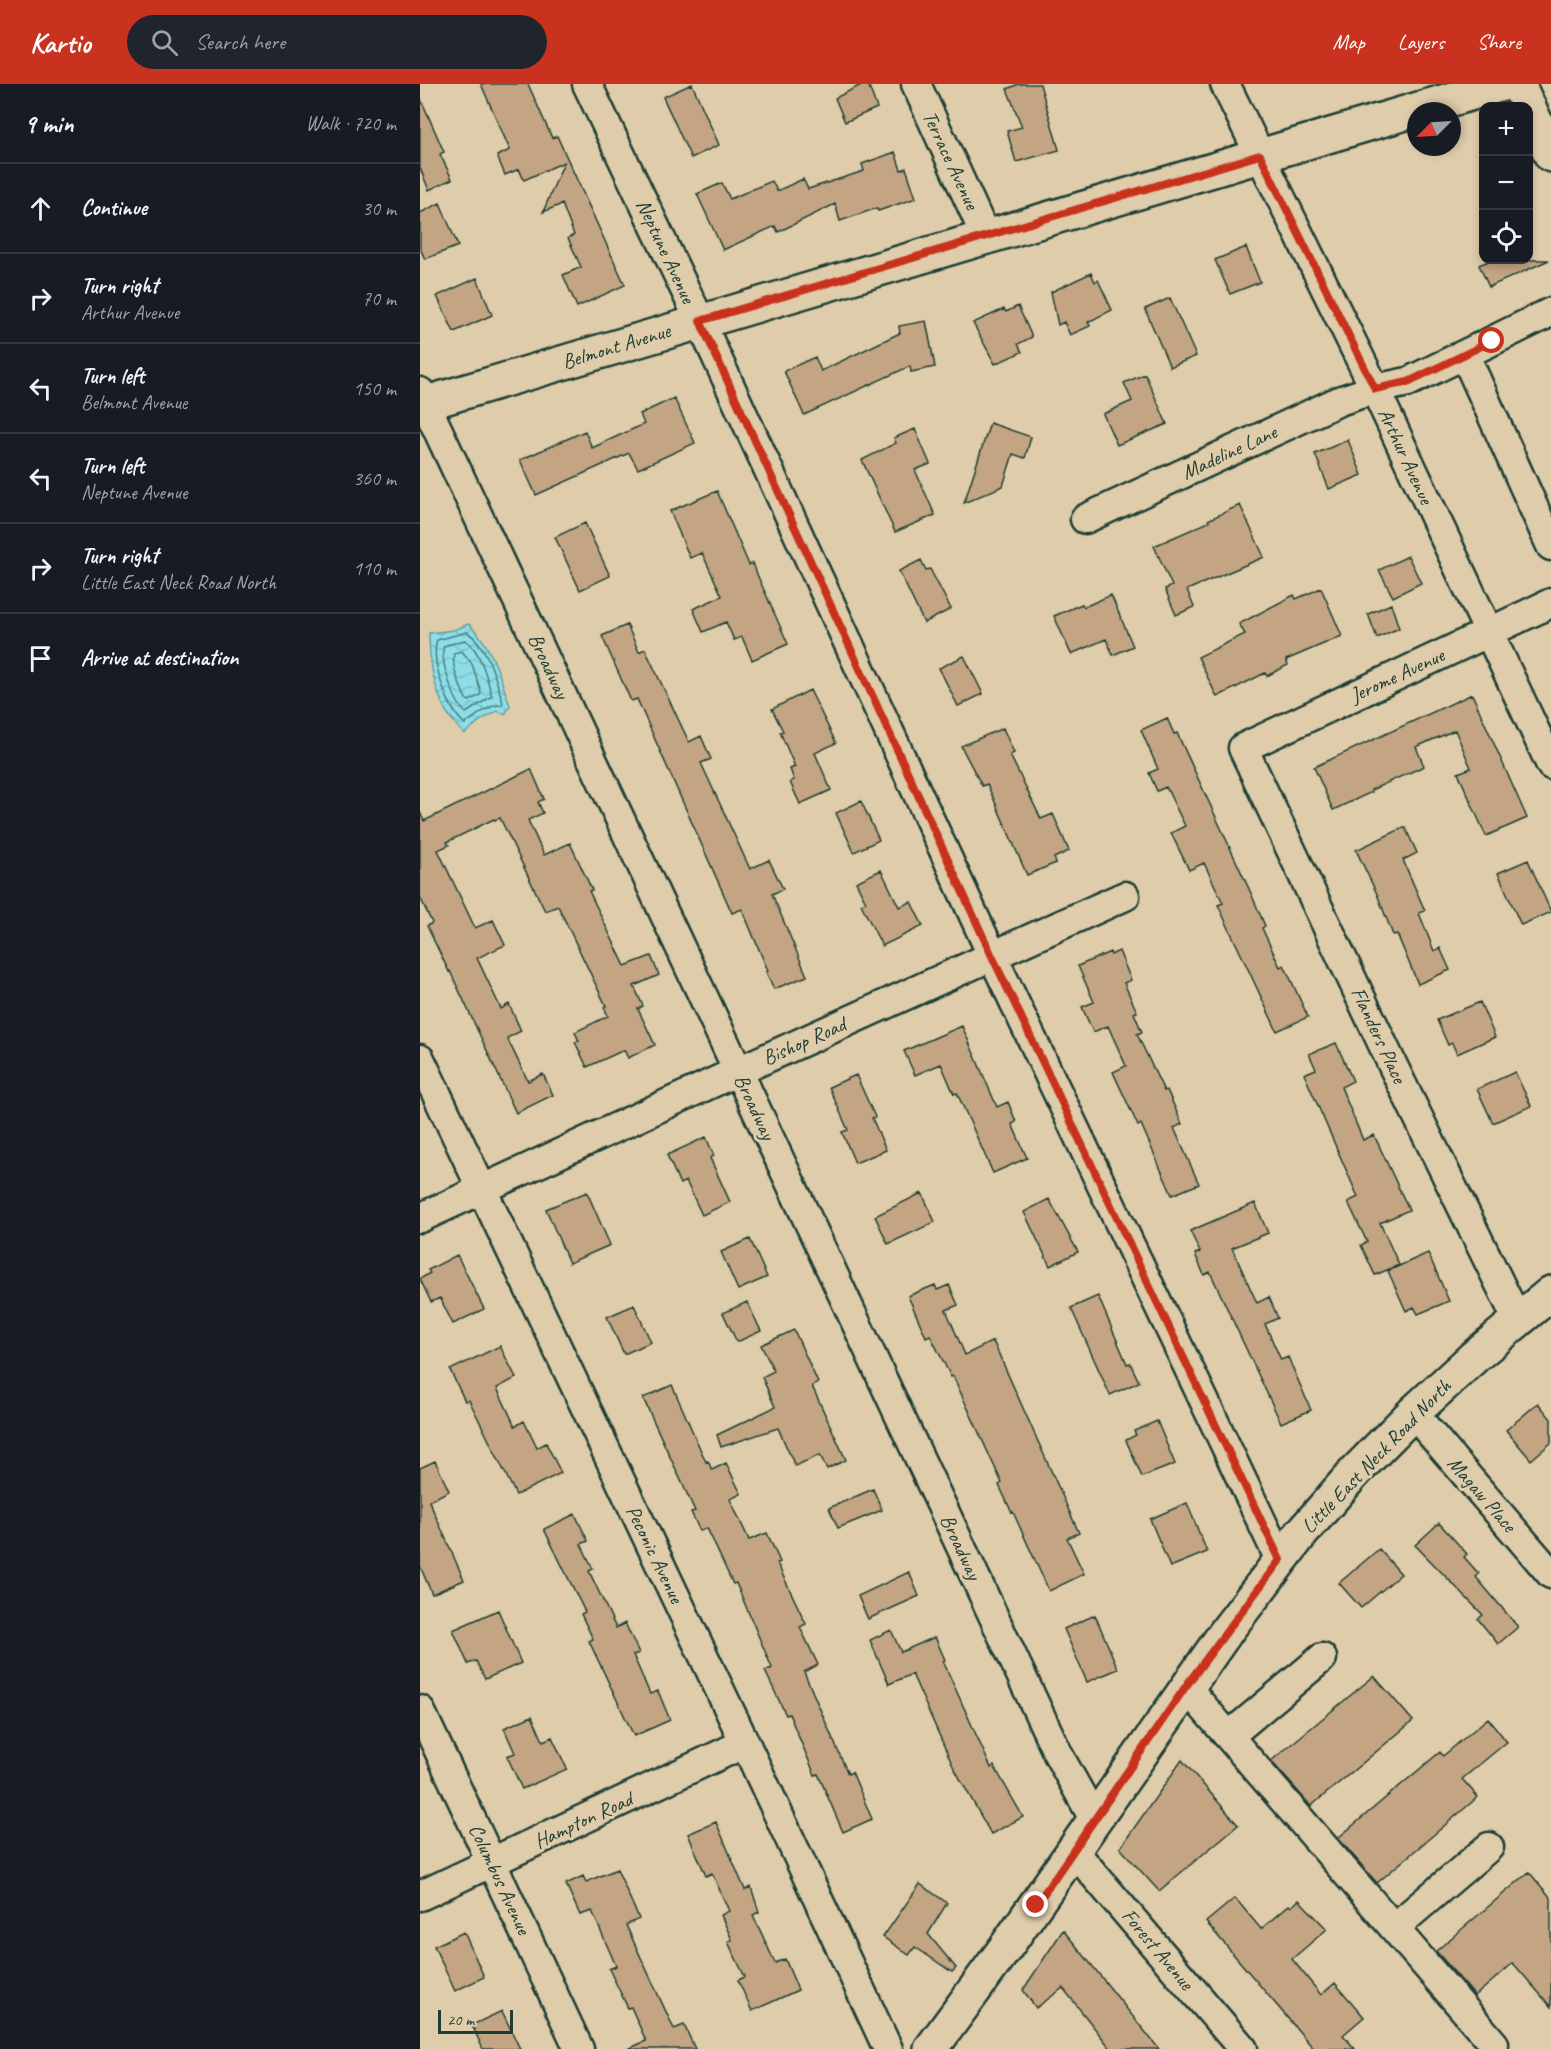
<!DOCTYPE html>
<html lang="en">
<head>
<meta charset="utf-8">
<style>
  :root { --surface:#171b24; --page:#20242c; --text:#f1f3f6; --muted:#9ea1a6; --line:#363941; --accent:#c8321e }
  body { margin:0; font-family:Caveat,sans-serif; background:var(--page); color:var(--text) }
  .controls { position:absolute; right:18px; top:18px; display:grid; overflow:hidden; border-radius:12px; box-shadow:0 3px 9px #0003 }
  .controls button { width:54px; height:54px; display:grid; place-items:center; padding:0; border:0; border-bottom:2px solid var(--line); background:var(--surface); color:var(--text); font:30px sans-serif }
  .compass { position:absolute; left:987px; top:18px; width:54px; height:54px; border-radius:50%; background:var(--surface); box-shadow:0 3px 9px #0003; rotate:246deg }
  .scale { position:absolute; left:18px; bottom:15px; width:75px; box-sizing:border-box; padding-left:6px; border:3px solid #1f3d34; border-top:0; font-size:16px; line-height:21px; white-space:nowrap; color:#1f3d34; -webkit-text-stroke:4px #dfccaa; paint-order:stroke }
  .stop { position:absolute; width:18px; height:18px; margin:-14px; border:4px solid #c8321e; border-radius:50%; background:#fff }
  .stop.end { background:#c8321e; border-color:#fff; box-shadow:0 2px 6px #0008 }
  .list { margin:0; padding:0; list-style:none }
  h2 { display:flex; justify-content:space-between; align-items:center; height:78px; margin:0; padding:0 24px; font-size:26px }
  h2 small { font-size:20px; font-weight:400; color:var(--muted) }
  .list li { display:grid; grid-template-columns:39px 1fr auto; gap:18px; align-items:center; box-sizing:border-box; height:90px; padding:0 24px; border-top:2px solid var(--line) }
  .list b { display:block; font-size:22px; white-space:nowrap }
  .list p { margin:0; font-size:20px; white-space:nowrap; color:var(--muted) }
  .list em { font-size:20px; font-style:normal; color:var(--muted) }
  .icon { flex:none; width:33px; height:33px; fill:none; stroke:currentColor; stroke-width:2; stroke-linecap:round; stroke-linejoin:round }
  .map { position:relative; flex:none; width:1131px; height:1965px; overflow:hidden }
  header { display:flex; align-items:center; gap:36px; box-sizing:border-box; height:84px; padding:0 30px; background:var(--accent); color:#fff }
  header strong { font-size:28px }
  nav { display:flex; gap:33px; margin-inline-start:auto; font-size:21px }
  .search { width:420px; height:54px; background:var(--page); display:flex; align-items:center; gap:15px; box-sizing:border-box; padding:0 21px; border-radius:33px; color:var(--muted); font-size:22px }
  main { display:flex }
  aside { flex:1; background:var(--surface) }
  .map>svg:first-child { display:block }
</style>
</head>
<body>
<header>
<strong>Kartio</strong>
<div class="search"><svg class="icon" aria-label="search" viewBox="0 0 24 24"><circle cx="10" cy="10" r="6"/><path d="M15 15l6 6"/></svg>Search here</div>
<nav><a>Map</a><a>Layers</a><a>Share</a></nav>
</header>
<main>
<aside>
<h2>9 min<small>Walk · 720 m</small></h2>
<ul class="list">
<li><svg class="icon" aria-label="ahead" viewBox="0 0 24 24"><path d="M12 20V5M6 11l6-6 6 6"/></svg><div><b>Continue</b></div><em>30 m</em></li>
<li><svg class="icon" aria-label="right" viewBox="0 0 24 24"><path d="M7 20v-9h11M14 6l5 5-5 5"/></svg><div><b>Turn right</b><p>Arthur Avenue</p></div><em>70 m</em></li>
<li><svg class="icon" aria-label="left" viewBox="0 0 24 24"><path d="M17 20v-9H6M10 6l-5 5 5 5"/></svg><div><b>Turn left</b><p>Belmont Avenue</p></div><em>150 m</em></li>
<li><svg class="icon" aria-label="left" viewBox="0 0 24 24"><path d="M17 20v-9H6M10 6l-5 5 5 5"/></svg><div><b>Turn left</b><p>Neptune Avenue</p></div><em>360 m</em></li>
<li><svg class="icon" aria-label="right" viewBox="0 0 24 24"><path d="M7 20v-9h11M14 6l5 5-5 5"/></svg><div><b>Turn right</b><p>Little East Neck Road North</p></div><em>110 m</em></li>
<li><svg class="icon" aria-label="arrive" viewBox="0 0 24 24"><path d="M6 21V4h12l-3 4 3 4H6"/></svg><div><b>Arrive at destination</b></div></li>
</ul>
</aside>
<div class="map">
<svg width="1131" height="1965" viewBox="0 0 1131 1965">
  <defs>
    <pattern id="water-waves" width="16" height="10" patternUnits="userSpaceOnUse" patternTransform="scale(1.5)"><rect width="16" height="10" fill="#8ddee8"/><path d="M0 5q4-4 8 0t8 0" fill="none" stroke="#79bfc8"/></pattern>
  </defs>
  <rect width="100%" height="100%" fill="#dfccaa"/>
  <filter id="ink" filterUnits="userSpaceOnUse"><feTurbulence type="fractalNoise" baseFrequency=".0167" numOctaves="2"/><feDisplacementMap in="SourceGraphic" scale="12" xChannelSelector="R" yChannelSelector="G"/><feConvolveMatrix kernelMatrix="1 2 1 2 8 2 1 2 1" color-interpolation-filters="sRGB"/></filter>
  <g filter="url(#ink)">
    <!-- water -->
    <path fill="url(#water-waves)" stroke="#619ea0" stroke-width="1.5" d="M 49,540 C 72,562 80,592 90,622 L 85,630 L 77,627 L 61,636 L 44,650 C 38,643 31,635 26,627 C 14,604 9,576 9,549 L 34,546 Z"/>
    <g fill="none" stroke-linecap="round" stroke-linejoin="round">
      <!-- shore -->
      <path stroke="#4b7d7c" stroke-width="1.5" d="M 47,548 C 68,561 76,596 83,619 L 81,621 C 67,621 56,633 45,640 C 28,627 10,576 17,556 Z
        M 45,556 C 61,566 67,595 72,612 L 46,629 C 35,620 19,576 24,562 Z
        M 42,567 L 52,580 L 61,608 L 60,611 L 49,617 L 46,615 C 40,602 31,583 34,569 Z"/>
    </g>
    <!-- building -->
    <path fill="#c3a584" stroke="#1f3d34" stroke-width="1.5" d="M 61,0 L 108,0 L 132,54 L 137,52 L 205,201 L 157,223 L 143,191 L 161,183 L 148,154 L 154,151 L 142,120 L 123,128 L 144,78 L 104,96 L 99,85 L 85,91 L 77,72 L 90,66 Z
      M 272,0 L 299,61 L 271,74 L 243,13 Z
      M 443,0 L 448,0 L 457,24 L 425,38 L 415,14 Z
      M 599,0 L 620,0 L 639,66 L 596,78 L 587,47 L 602,43 L 587,5 Z
      M 0,13 L 24,68 L 20,70 L 32,95 L 9,106 L 0,84 Z
      M 475,68 L 481,86 L 486,84 L 496,114 L 458,127 L 457,124 L 420,137 L 415,120 L 358,148 L 355,142 L 303,166 L 277,110 L 302,99 L 310,115 L 352,97 L 357,107 L 383,95 L 388,105 L 444,87 L 442,80 Z
      M 20,119 L 38,162 L 5,175 L 0,164 L 0,129 Z
      M 826,163 L 840,198 L 810,210 L 795,176 Z
      M 1071,176 L 1129,176 L 1069,203 L 1059,181 Z
      M 671,189 L 675,198 L 678,196 L 692,226 L 668,238 L 670,242 L 650,251 L 644,238 L 638,241 L 631,208 Z
      M 57,194 L 72,231 L 34,248 L 17,212 Z
      M 750,214 L 776,272 L 750,283 L 725,225 Z
      M 598,222 L 612,253 L 598,260 L 602,268 L 575,280 L 553,239 L 584,225 L 586,228 Z
      M 506,237 L 515,283 L 491,288 L 490,282 L 384,331 L 364,287 L 395,273 L 401,287 L 480,249 L 479,242 Z
      M 725,290 L 747,340 L 697,361 L 683,330 L 712,317 L 704,299 Z
      M 254,314 L 275,359 L 218,385 L 209,369 L 116,411 L 100,376 L 165,347 L 172,364 L 224,340 L 220,330 Z
      M 570,339 L 611,353 L 605,374 L 593,370 L 583,402 L 544,419 Z
      M 495,345 L 510,380 L 495,386 L 515,431 L 475,448 L 442,376 L 476,359 L 474,354 Z
      M 928,356 L 942,391 L 909,405 L 895,370 Z
      M 297,407 L 329,481 L 332,479 L 368,560 L 332,576 L 322,553 L 314,556 L 306,538 L 283,548 L 273,525 L 302,512 L 282,469 L 270,474 L 250,427 Z
      M 820,421 L 844,473 L 767,506 L 774,523 L 756,531 L 745,505 L 752,502 L 734,462 L 789,438 L 788,436 Z
      M 165,439 L 190,492 L 160,506 L 135,453 Z
      M 988,472 L 1001,499 L 973,513 L 959,486 Z
      M 501,476 L 506,486 L 510,485 L 531,525 L 504,539 L 479,487 Z
      M 901,504 L 922,552 L 866,576 L 868,581 L 847,592 L 845,589 L 797,613 L 778,573 L 825,550 L 819,540 L 874,511 L 876,515 Z
      M 691,511 L 713,562 L 693,571 L 686,555 L 651,570 L 634,532 L 662,520 L 664,523 Z
      M 971,520 L 979,544 L 957,554 L 948,530 Z
      M 207,541 L 219,568 L 225,565 L 269,658 L 281,652 L 291,675 L 281,679 L 330,785 L 349,776 L 363,805 L 352,810 L 387,892 L 354,905 L 346,888 L 348,887 L 322,825 L 312,829 L 217,615 L 211,617 L 182,552 Z
      M 544,572 L 563,610 L 538,622 L 519,584 Z
      M 390,606 L 416,659 L 395,669 L 411,706 L 380,720 L 370,698 L 374,696 L 370,685 L 375,683 L 360,648 L 363,647 L 352,625 Z
      M 1052,610 L 1107,734 L 1066,752 L 1038,689 L 1051,684 L 1035,646 L 996,663 L 1004,682 L 951,706 L 952,708 L 913,726 L 894,683 Z
      M 747,634 L 754,650 L 757,649 L 830,807 L 845,842 L 842,844 L 860,883 L 864,881 L 888,933 L 857,947 L 798,821 L 803,819 L 784,779 L 769,786 L 751,749 L 765,742 L 746,703 L 737,707 L 729,689 L 738,685 L 721,646 Z
      M 583,644 L 594,669 L 590,671 L 621,735 L 633,730 L 649,767 L 634,774 L 636,779 L 607,791 L 567,700 L 562,702 L 541,662 Z
      M 111,685 L 124,715 L 118,718 L 123,729 L 108,736 L 124,771 L 150,759 L 172,806 L 169,807 L 205,882 L 231,872 L 239,891 L 214,902 L 223,922 L 218,925 L 235,961 L 208,974 L 204,966 L 167,983 L 155,958 L 159,957 L 155,948 L 188,932 L 184,923 L 186,922 L 138,822 L 125,827 L 80,734 L 75,736 L 74,735 L 27,758 L 29,761 L 18,766 L 55,844 L 73,836 L 85,861 L 57,874 L 81,925 L 89,920 L 101,947 L 87,954 L 108,997 L 123,990 L 133,1011 L 96,1029 L 30,887 L 29,888 L 7,842 L 12,839 L 0,813 L 0,728 L 4,737 Z
      M 441,717 L 459,756 L 434,768 L 416,729 Z
      M 985,743 L 997,769 L 983,776 L 1005,827 L 999,829 L 1014,867 L 1020,864 L 1030,886 L 998,900 L 977,850 L 973,851 L 957,810 L 936,766 Z
      M 1108,776 L 1131,828 L 1101,841 L 1078,789 Z
      M 461,786 L 479,823 L 491,818 L 503,842 L 462,862 L 441,820 L 446,818 L 436,798 Z
      M 699,867 L 711,896 L 704,899 L 717,928 L 714,929 L 722,948 L 717,950 L 744,1007 L 747,1006 L 762,1040 L 754,1044 L 779,1100 L 752,1111 L 721,1040 L 718,1042 L 693,988 L 706,982 L 688,942 L 673,948 L 662,923 L 674,918 L 658,882 L 690,868 L 691,871 Z
      M 1060,918 L 1075,953 L 1037,970 L 1032,959 L 1028,961 L 1017,936 Z
      M 542,942 L 577,1023 L 588,1018 L 596,1038 L 592,1040 L 607,1074 L 573,1089 L 537,1009 L 534,1010 L 521,980 L 495,991 L 484,967 Z
      M 916,959 L 933,997 L 921,1003 L 943,1056 L 954,1051 L 989,1126 L 960,1139 L 979,1181 L 955,1191 L 941,1161 L 947,1158 L 928,1118 L 938,1113 L 884,990 L 896,985 L 889,970 Z
      M 1095,988 L 1111,1022 L 1073,1039 L 1057,1005 Z
      M 436,991 L 455,1033 L 452,1034 L 466,1066 L 435,1079 L 422,1048 L 428,1046 L 409,1003 Z
      M 286,1053 L 294,1072 L 290,1074 L 310,1118 L 282,1131 L 266,1097 L 260,1100 L 247,1071 Z
      M 167,1108 L 190,1161 L 149,1179 L 126,1125 Z
      M 502,1109 L 515,1138 L 468,1160 L 455,1132 Z
      M 629,1115 L 658,1168 L 630,1182 L 604,1128 Z
      M 835,1119 L 848,1149 L 812,1164 L 837,1219 L 849,1213 L 858,1234 L 845,1240 L 861,1276 L 868,1273 L 891,1326 L 861,1339 L 790,1188 L 784,1191 L 775,1170 L 780,1168 L 770,1147 Z
      M 330,1155 L 347,1193 L 318,1206 L 301,1168 Z
      M 1008,1169 L 1029,1217 L 998,1230 L 994,1223 L 986,1227 L 968,1187 Z
      M 37,1171 L 64,1225 L 33,1240 L 20,1214 L 11,1218 L 0,1195 L 10,1189 L 8,1186 Z
      M 515,1201 L 517,1206 L 529,1201 L 538,1221 L 526,1226 L 545,1271 L 573,1257 L 659,1449 L 647,1454 L 664,1490 L 629,1507 L 593,1428 L 592,1429 L 579,1401 L 582,1399 L 533,1292 L 531,1293 L 510,1251 L 506,1253 L 488,1212 Z
      M 678,1212 L 707,1280 L 710,1279 L 719,1298 L 690,1311 L 651,1224 Z
      M 327,1218 L 341,1247 L 317,1258 L 303,1229 Z
      M 214,1221 L 231,1258 L 204,1270 L 187,1233 Z
      M 374,1246 L 398,1299 L 392,1302 L 426,1376 L 407,1385 L 400,1371 L 375,1382 L 358,1344 L 301,1363 L 297,1351 L 355,1323 L 342,1293 L 354,1287 L 341,1261 Z
      M 80,1262 L 96,1294 L 77,1304 L 95,1342 L 104,1337 L 117,1364 L 126,1359 L 141,1389 L 96,1411 L 49,1316 L 45,1317 L 30,1286 Z
      M 252,1301 L 286,1378 L 288,1377 L 292,1386 L 306,1379 L 321,1410 L 310,1415 L 329,1456 L 347,1449 L 360,1478 L 357,1479 L 386,1540 L 380,1543 L 398,1581 L 384,1588 L 428,1690 L 432,1688 L 452,1735 L 423,1748 L 398,1690 L 395,1691 L 369,1630 L 366,1631 L 345,1587 L 352,1584 L 316,1499 L 313,1500 L 287,1444 L 280,1447 L 271,1428 L 275,1427 L 223,1314 Z
      M 1118,1319 L 1131,1335 L 1131,1359 L 1111,1376 L 1086,1346 Z
      M 737,1337 L 755,1380 L 722,1393 L 706,1356 L 716,1351 L 714,1347 Z
      M 15,1377 L 29,1407 L 9,1417 L 44,1496 L 12,1510 L 0,1482 L 0,1384 Z
      M 453,1405 L 462,1426 L 418,1444 L 409,1424 Z
      M 767,1419 L 787,1468 L 750,1483 L 730,1435 Z
      M 155,1430 L 168,1457 L 161,1460 L 173,1485 L 169,1487 L 196,1544 L 205,1539 L 219,1569 L 213,1571 L 230,1610 L 238,1607 L 250,1636 L 214,1652 L 169,1557 L 173,1555 L 161,1530 L 165,1528 L 124,1445 Z
      M 1019,1439 L 1047,1470 L 1044,1473 L 1059,1490 L 1056,1493 L 1098,1543 L 1078,1560 L 1058,1535 L 1063,1531 L 995,1461 Z
      M 959,1465 L 981,1490 L 941,1524 L 919,1499 Z
      M 489,1488 L 499,1512 L 448,1535 L 438,1512 Z
      M 78,1526 L 101,1579 L 65,1595 L 56,1577 L 48,1580 L 33,1546 Z
      M 675,1531 L 698,1585 L 667,1598 L 644,1545 Z
      M 471,1546 L 481,1568 L 515,1553 L 525,1576 L 523,1577 L 571,1684 L 574,1682 L 603,1733 L 571,1750 L 533,1682 L 492,1590 L 469,1600 L 450,1556 Z
      M 954,1592 L 993,1637 L 891,1722 L 851,1677 Z
      M 112,1632 L 123,1657 L 132,1653 L 147,1685 L 102,1705 L 87,1672 L 95,1669 L 84,1644 Z
      M 1068,1634 L 1087,1658 L 1042,1695 L 1058,1713 L 957,1799 L 918,1754 L 1020,1668 L 1023,1672 Z
      M 762,1676 L 818,1741 L 739,1807 L 700,1764 Z
      M 296,1738 L 325,1806 L 331,1803 L 339,1828 L 333,1831 L 355,1879 L 365,1875 L 378,1906 L 332,1927 L 318,1896 L 325,1893 L 308,1858 L 312,1856 L 301,1831 L 309,1827 L 292,1789 L 286,1792 L 268,1750 Z
      M 197,1785 L 219,1835 L 206,1841 L 254,1945 L 264,1941 L 275,1965 L 208,1965 L 226,1957 L 211,1923 L 208,1924 L 189,1885 L 196,1882 L 172,1827 L 160,1831 L 146,1800 L 163,1792 L 166,1798 Z
      M 1109,1788 L 1131,1814 L 1131,1923 L 1093,1879 L 1055,1912 L 1016,1867 Z
      M 500,1800 L 527,1819 L 508,1850 L 536,1884 L 532,1888 L 495,1863 L 489,1871 L 463,1853 Z
      M 815,1814 L 841,1845 L 869,1821 L 871,1823 L 879,1816 L 907,1845 L 872,1875 L 901,1911 L 915,1899 L 944,1933 L 923,1951 L 935,1965 L 894,1965 L 786,1838 Z
      M 643,1846 L 666,1874 L 739,1965 L 691,1965 L 643,1904 L 616,1924 L 603,1906 Z
      M 44,1848 L 64,1893 L 35,1907 L 14,1862 Z
      M 82,1927 L 100,1965 L 63,1965 L 52,1941 Z"/>
    <g fill="none" stroke-linecap="round" stroke-linejoin="round">
      <defs>
        <path id="minor" d="M 167,0 L 280,237 L 572,871 L 860,1476
          M 496,0 L 566,153
          M 805,0 L 955,305 L 1131,681
          M 1045,271 L 1131,462
          M 0,308 L 639,1672 L 674,1735
          M 665,435 L 919,317 L 955,305 L 988,298 L 1131,228
          M 0,975 L 325,1659 L 468,1965
          M 0,1134 L 318,987 L 705,812
          M 1098,1237 L 973,982 L 823,664 L 1131,519
          M 993,1329 L 1131,1490
          M 766,1603 L 1074,1960
          M 0,1626 L 159,1965
          M 809,1652 L 902,1574
          M 653,1766 L 823,1965
          M 0,1812 L 325,1659
          M 974,1844 L 1069,1763"/>
        <path id="major" d="M 1098,0 L 1131,71
          M 0,321 L 1083,0
          M 511,1965 L 586,1863 L 808,1545 L 881,1450 L 933,1390 L 993,1329 L 1054,1273 L 1131,1209"/>
      </defs>
      <!-- minor casing -->
      <use href="#minor" stroke="#1f3d34" stroke-width="33"/>
      <!-- major casing -->
      <use href="#major" stroke="#1f3d34" stroke-width="38"/>
      <!-- minor -->
      <use href="#minor" stroke="#dfccaa" stroke-width="28"/>
      <!-- major -->
      <use href="#major" stroke="#dfccaa" stroke-width="33"/>
    </g>
  </g>
  <g fill="none" stroke-linecap="round" stroke-linejoin="round" filter="url(#ink)">
    <!-- route -->
    <path stroke="#c8321e" stroke-width="8" d="M 616,1821 L 766,1602 L 860,1476 L 572,872 L 280,237 L 840,71 L 955,305 L 988,298 L 1072,257"/>
  </g>
  <g text-anchor="middle" dominant-baseline="central" stroke-width="6" stroke-linejoin="round" paint-order="stroke">
    <!-- street labels -->
    <g font-size="21" fill="#1f3d34" stroke="#dfccaa">
      <text transform="translate(531 76) rotate(65)">Terrace Avenue</text>
      <text transform="translate(246 167) rotate(65)">Neptune Avenue</text>
      <text transform="translate(196 262) rotate(-17)">Belmont Avenue</text>
      <text transform="translate(809 368) rotate(-25)">Madeline Lane</text>
      <text transform="translate(986 372) rotate(65)">Arthur Avenue</text>
      <text transform="translate(129 582) rotate(65)">Broadway</text>
      <text transform="translate(977 591) rotate(-25)">Jerome Avenue</text>
      <text transform="translate(959 951) rotate(65)">Flanders Place</text>
      <text transform="translate(384 957) rotate(-24)">Bishop Road</text>
      <text transform="translate(335 1023) rotate(65)">Broadway</text>
      <text transform="translate(956 1372) rotate(-46)">Little East Neck Road North</text>
      <text transform="translate(1062 1410) rotate(49)">Magaw Place</text>
      <text transform="translate(541 1463) rotate(65)">Broadway</text>
      <text transform="translate(235 1470) rotate(64)">Peconic Avenue</text>
      <text transform="translate(163 1736) rotate(-25)">Hampton Road</text>
      <text transform="translate(80 1795) rotate(65)">Columbus Avenue</text>
      <text transform="translate(738 1865) rotate(50)">Forest Avenue</text>
    </g>
  </g>
</svg>
<div class="controls">
<button>+</button>
<button>−</button>
<button><svg class="icon" aria-label="locate" viewBox="0 0 24 24"><circle cx="12" cy="12" r="6"/><path d="M12 2v4M12 18v4M2 12h4M18 12h4"/></svg></button>
</div>
<svg class="compass" viewBox="-18 -18 36 36"><path d="M0-13l5 13h-10z" fill="#e53935"/><path d="M0 13l5-13h-10z" fill="#9ea1a6"/></svg>
<div class="scale">20 m</div>
<div class="stop" style="left:1072px;top:257px"></div>
<div class="stop end" style="left:616px;top:1821px"></div>
</div>
</main>
</body>
</html>
